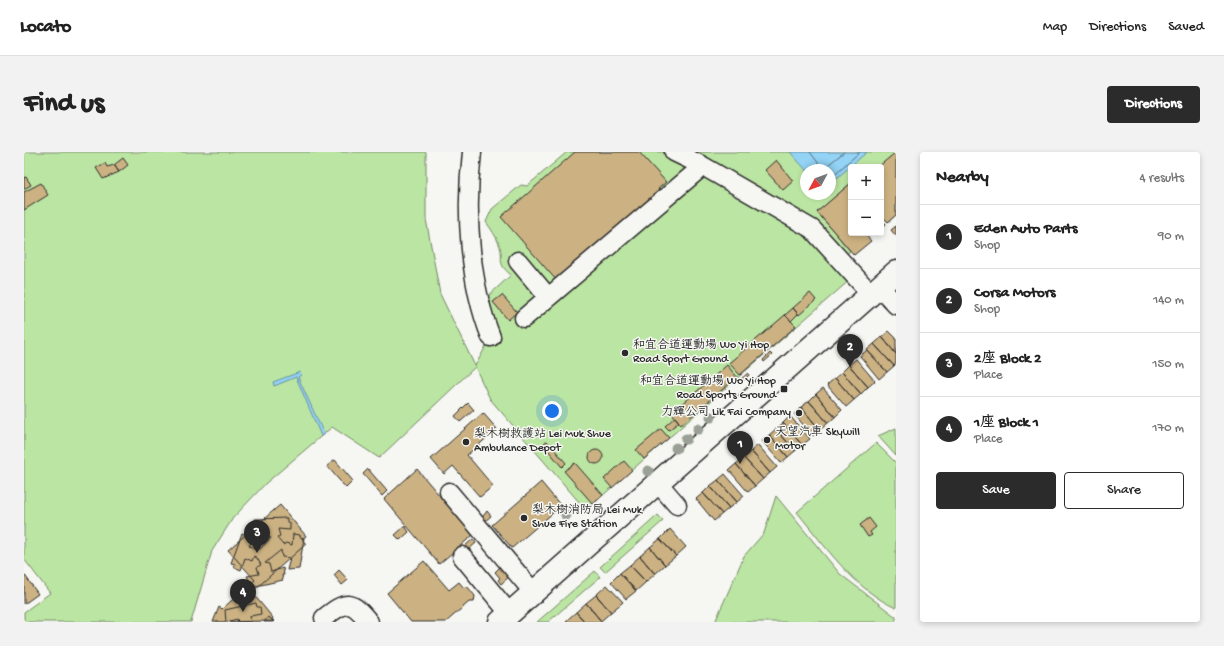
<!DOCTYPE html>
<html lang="en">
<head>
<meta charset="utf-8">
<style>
  :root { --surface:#fff; --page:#f2f2f2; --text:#222; --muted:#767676; --line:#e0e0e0; --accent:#2b2b2b }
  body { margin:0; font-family:"Gochi Hand","LXGW WenKai TC",sans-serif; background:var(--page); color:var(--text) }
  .controls { position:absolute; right:12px; top:12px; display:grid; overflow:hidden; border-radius:4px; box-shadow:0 2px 6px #0003 }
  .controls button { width:36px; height:36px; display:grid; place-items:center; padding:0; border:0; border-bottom:1px solid var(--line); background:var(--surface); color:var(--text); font:20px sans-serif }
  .compass { position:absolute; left:776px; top:12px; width:36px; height:36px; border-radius:50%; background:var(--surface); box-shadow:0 2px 6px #0003; rotate:229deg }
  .you { position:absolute; left:528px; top:259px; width:14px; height:14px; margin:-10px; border:3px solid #fff; border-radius:50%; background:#1a73e8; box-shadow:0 0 0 6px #1a73e833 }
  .badge { display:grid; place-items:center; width:26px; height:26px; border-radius:50%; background:var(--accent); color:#fff; font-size:13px; font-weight:700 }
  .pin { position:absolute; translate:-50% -33px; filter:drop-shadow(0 1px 2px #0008) }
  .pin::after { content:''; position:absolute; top:21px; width:14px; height:12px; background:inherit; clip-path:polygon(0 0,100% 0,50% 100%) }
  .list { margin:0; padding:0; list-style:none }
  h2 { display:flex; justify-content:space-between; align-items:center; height:52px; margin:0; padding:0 16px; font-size:17px }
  h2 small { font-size:13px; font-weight:400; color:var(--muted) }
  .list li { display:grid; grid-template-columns:26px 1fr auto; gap:12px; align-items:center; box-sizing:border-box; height:64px; padding:0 16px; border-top:1px solid var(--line) }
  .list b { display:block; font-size:15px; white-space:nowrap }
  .list p { margin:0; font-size:13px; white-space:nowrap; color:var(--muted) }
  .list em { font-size:13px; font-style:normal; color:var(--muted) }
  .actions { display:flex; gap:8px; padding:12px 16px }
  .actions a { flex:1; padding:9px 0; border:1px solid var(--accent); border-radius:4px; text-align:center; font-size:14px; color:var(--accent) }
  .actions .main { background:var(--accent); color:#fff }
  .map { position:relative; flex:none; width:872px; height:470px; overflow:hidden; border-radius:4px }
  header { display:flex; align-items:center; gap:24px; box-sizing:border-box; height:56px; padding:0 20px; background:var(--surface); border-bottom:1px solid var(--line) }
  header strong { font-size:19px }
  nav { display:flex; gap:22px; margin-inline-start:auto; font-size:14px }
  .intro { display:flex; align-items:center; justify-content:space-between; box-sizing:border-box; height:96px; padding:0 24px }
  h1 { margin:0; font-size:28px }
  .button { padding:10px 18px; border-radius:4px; background:var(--accent); color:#fff; font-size:14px; font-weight:700 }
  main { display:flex; gap:24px; padding:0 24px }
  aside { flex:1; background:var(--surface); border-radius:4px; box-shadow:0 2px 6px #0003 }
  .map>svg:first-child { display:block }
</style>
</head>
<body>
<header>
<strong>Locato</strong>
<nav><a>Map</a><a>Directions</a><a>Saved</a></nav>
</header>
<div class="intro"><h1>Find us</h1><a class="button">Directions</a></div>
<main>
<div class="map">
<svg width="872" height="470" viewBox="0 0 872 470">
  <rect width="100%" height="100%" fill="#f6f6f2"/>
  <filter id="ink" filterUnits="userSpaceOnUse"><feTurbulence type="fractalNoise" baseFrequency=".025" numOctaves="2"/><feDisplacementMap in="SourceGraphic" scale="8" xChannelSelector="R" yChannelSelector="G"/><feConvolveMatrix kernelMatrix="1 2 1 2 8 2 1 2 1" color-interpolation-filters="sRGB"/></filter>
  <g filter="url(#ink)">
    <!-- green -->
    <path fill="#bbe5a2" stroke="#738866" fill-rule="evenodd" d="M 0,0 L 402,0 L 402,67 L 416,142 L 451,214 L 466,187 L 462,146 L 487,123 C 471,110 481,107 475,92 C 472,84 467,77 462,70 L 468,57 L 497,33 L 503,34 L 543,0 L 872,0 L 872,63 L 864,70 L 857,63 L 857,15 L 827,15 L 827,31 L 793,60 L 826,99 L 821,103 L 827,127 L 562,358 L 466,247 L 451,215 L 355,306 L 308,275 L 242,331 L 209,366 L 188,399 L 167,470 L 0,470 L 0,460 L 26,441 L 0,407 ZM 782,18 L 806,18 L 806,42 L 782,42 Z
      M 872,276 L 872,304 L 854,284 Z
      M 852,291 L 872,311 L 872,456 C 831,438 801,394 773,360 Z
      M 752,344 L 816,422 L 872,465 L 872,470 L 691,470 L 720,404 L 740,381 Z
      M 634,363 L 639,369 L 581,420 L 576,415 Z
      M 571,419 L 576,425 L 524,470 L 513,470 Z"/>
    <!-- water -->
    <path fill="#93d3f5" stroke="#6990a4" d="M 766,0 L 843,0 L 806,32 L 806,18 L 782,18 Z
      M 276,220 L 277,223 L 274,225 L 300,282 L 297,284 L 272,225 L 250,234 L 249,230 Z"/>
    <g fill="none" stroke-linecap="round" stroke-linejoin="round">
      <!-- shore -->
      <path stroke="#556e7c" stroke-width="1" d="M 786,0 L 799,17 L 820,0
        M 806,26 L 836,0"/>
    </g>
    <!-- building -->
    <path fill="#ccb283" stroke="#2b2b2b" d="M 551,0 L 615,0 L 642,30 L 634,37 L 636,39 L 533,129 L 477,65 Z
      M 872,0 L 872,63 L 864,70 L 857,63 L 857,15 L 854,15 Z
      M 99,6 L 104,13 L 95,20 L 90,13 Z
      M 752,8 L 769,29 L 759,38 L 741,18 Z
      M 81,11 L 83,15 L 90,13 L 95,20 L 79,27 L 72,16 Z
      M 2,25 L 7,33 L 0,37 L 0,26 Z
      M 17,31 L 24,43 L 0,58 L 0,40 Z
      M 827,31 L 827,81 L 840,81 L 847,89 L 830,103 L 793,60 Z
      M 857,67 L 862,72 L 857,77 Z
      M 872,74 L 872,84 L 867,78 Z
      M 786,141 L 792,148 L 775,163 L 769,156 Z
      M 478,143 L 493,160 L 484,168 L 469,150 Z
      M 769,156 L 774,162 L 767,169 L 761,163 Z
      M 761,163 L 772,174 L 716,223 L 705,211 Z
      M 865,179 L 872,186 L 872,202 L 858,185 Z
      M 858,185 L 872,202 L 872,211 L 870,214 L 850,192 Z
      M 850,192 L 870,214 L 863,220 L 843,198 Z
      M 843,198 L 863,220 L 855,227 L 836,204 Z
      M 746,201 L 748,203 L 740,210 L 739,208 Z
      M 832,207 L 851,229 L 844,235 L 825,213 Z
      M 703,213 L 713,225 L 657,273 L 648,261 Z
      M 825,213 L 844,235 L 837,242 L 818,220 Z
      M 818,220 L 837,242 L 830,248 L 811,226 Z
      M 724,221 L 725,223 L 718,230 L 716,228 Z
      M 811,226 L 830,248 L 822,255 L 803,233 Z
      M 799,236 L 818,258 L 811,265 L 792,242 Z
      M 792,242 L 811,265 L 804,271 L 785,249 Z
      M 785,249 L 804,271 L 796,278 L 777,255 Z
      M 444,251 L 450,258 L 436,270 L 431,264 Z
      M 777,255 L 796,278 L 789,284 L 770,262 Z
      M 459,261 L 473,277 L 443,303 L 469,334 L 456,345 L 429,314 L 420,322 L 407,307 Z
      M 766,264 L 786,287 L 778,293 L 759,271 Z
      M 651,265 L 655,270 L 645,278 L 641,274 Z
      M 759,271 L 778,293 L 771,299 L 752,277 Z
      M 637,277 L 645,286 L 620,307 L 612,298 Z
      M 752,277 L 771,299 L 764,305 L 745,283 Z
      M 745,283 L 764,305 L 757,311 L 738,289 Z
      M 523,289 L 542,311 L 538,315 L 519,292 Z
      M 734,293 L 753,315 L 746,321 L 727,299 Z
      M565 305a7 7 0 1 1 14 0a7 7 0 1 1-14 0Z
      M 727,299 L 746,321 L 739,327 L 720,306 Z
      M 720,306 L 739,327 L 731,334 L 712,312 Z
      M 311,308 L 329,329 L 322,336 L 303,314 Z
      M 600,309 L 608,318 L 588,336 L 580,327 Z
      M 551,311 L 579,343 L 569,352 L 540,319 Z
      M 712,312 L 731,334 L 724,340 L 705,318 Z
      M 344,317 L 363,339 L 358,344 L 339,322 Z
      M 393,317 L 449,383 L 415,412 L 360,347 Z
      M 701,322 L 720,344 L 713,350 L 694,328 Z
      M 694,328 L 713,350 L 705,356 L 686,334 Z
      M 517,330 L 537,354 L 488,396 L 468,373 Z
      M 686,334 L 705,356 L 698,362 L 679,341 Z
      M 679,341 L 698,362 L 690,369 L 672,347 Z
      M 256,353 L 282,384 L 278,387 L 282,392 L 230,438 L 230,443 L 249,466 L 248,468 L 250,469 L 189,470 L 195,455 L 198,457 L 231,428 L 204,398 Z
      M 463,359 L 467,364 L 460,370 L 457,367 Z
      M 263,366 L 263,370 L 266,371 L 266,378 L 254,377 L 256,384 L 253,386 L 259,393 L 262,391 L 268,393 L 269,382 L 276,383 L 276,385 L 280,386 L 275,417 L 263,418 L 266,406 L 258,405 L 257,398 L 241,411 L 245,412 L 247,420 L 259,416 L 260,423 L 258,423 L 259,428 L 228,435 L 223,424 L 235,422 L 233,415 L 237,413 L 233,406 L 230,404 L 228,409 L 221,406 L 217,418 L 210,415 L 211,412 L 207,411 L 218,381 L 223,383 L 224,381 L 231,384 L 225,394 L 236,397 L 247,386 L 241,385 L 241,377 L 229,379 L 229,372 L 231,372 L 231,367 Z
      M 845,366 L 852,375 L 846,380 L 848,383 L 844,385 L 836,373 Z
      M 381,374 L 385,380 L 376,388 L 371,383 Z
      M 646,377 L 662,395 L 652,404 L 636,387 Z
      M 449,387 L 452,391 L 444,398 L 441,394 Z
      M 636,387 L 652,404 L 641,413 L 626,395 Z
      M 626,395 L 641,413 L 631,422 L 616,404 Z
      M 616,404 L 631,422 L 622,430 L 606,413 Z
      M 400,409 L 425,438 L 435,430 L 440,436 L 443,434 L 451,444 L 450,450 L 445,450 L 422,470 L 387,470 L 363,441 Z
      M 478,413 L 487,423 L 477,432 L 474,428 L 476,426 L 471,420 Z
      M 606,413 L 622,430 L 612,439 L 596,421 Z
      M 315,418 L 324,428 L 318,433 L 310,423 Z
      M 596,421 L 612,439 L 602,447 L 587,430 Z
      M 0,422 L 14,442 L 0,452 Z
      M 583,433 L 599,450 L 587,460 L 572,443 Z
      M 572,443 L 587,460 L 577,469 L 562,451 Z
      M 232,451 L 233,455 L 236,455 L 237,462 L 226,464 L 227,470 L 214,470 L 213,467 L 202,470 L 201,458 Z
      M 562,451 L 577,469 L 576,470 L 561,470 L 552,460 Z
      M 552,460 L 561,470 L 543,470 L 542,469 Z
      M 244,465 L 250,469 L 249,470 L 240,470 Z"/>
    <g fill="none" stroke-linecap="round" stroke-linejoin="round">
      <defs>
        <path id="minor" d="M 448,0 C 441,59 445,130 467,185
          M 650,0 L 679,14 L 788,77 L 847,142
          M 494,109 L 524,145
          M 856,135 L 872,153
          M 500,166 L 679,14
          M 634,331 L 653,353
          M 425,340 L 510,441
          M 438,404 L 486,462
          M 300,466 C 323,448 327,448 345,470"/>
        <path id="major" d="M 476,470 L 872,120"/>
      </defs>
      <!-- minor casing -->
      <use href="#minor" stroke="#2b2b2b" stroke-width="21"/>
      <!-- major casing -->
      <use href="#major" stroke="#2b2b2b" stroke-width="25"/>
      <!-- minor -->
      <use href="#minor" stroke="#f6f6f2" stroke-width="18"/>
      <!-- major -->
      <use href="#major" stroke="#f6f6f2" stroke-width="22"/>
    </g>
    <!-- trees -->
    <g fill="#9aa095">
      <circle cx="687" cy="265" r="5.5"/>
      <circle cx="674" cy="277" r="5.5"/>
      <circle cx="662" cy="287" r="5.5"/>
      <circle cx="652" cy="296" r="5.5"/>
      <circle cx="624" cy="319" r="5.5"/>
      <circle cx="542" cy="363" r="5.5"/>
    </g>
  </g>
  <!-- markers -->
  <g fill="#2b2b2b" stroke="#f6f6f2" stroke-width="1.5">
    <circle cx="601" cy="201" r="4"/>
    <rect x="756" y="233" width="8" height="8" rx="2"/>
    <circle cx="775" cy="261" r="4"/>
    <circle cx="743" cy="288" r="4"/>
    <circle cx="442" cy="290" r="4"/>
    <circle cx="500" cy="366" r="4"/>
  </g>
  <g text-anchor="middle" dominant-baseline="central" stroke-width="3" stroke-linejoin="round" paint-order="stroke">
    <!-- poi labels -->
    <g font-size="12" fill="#2b2b2b" stroke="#f6f6f2" text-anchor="start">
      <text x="609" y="194">和宜合道運動場 Wo Yi Hop<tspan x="609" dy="14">Road Sport Ground</tspan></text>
      <text x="752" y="230" text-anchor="end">和宜合道運動場 Wo Yi Hop<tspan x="752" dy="14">Road Sports Ground</tspan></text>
      <text x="767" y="261" text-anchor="end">力輝公司 Lik Fai Company</text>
      <text x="751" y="281">天望汽車 Skywill<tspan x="751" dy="14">Motor</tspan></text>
      <text x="450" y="283">梨木樹救護站 Lei Muk Shue<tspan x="450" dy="14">Ambulance Depot</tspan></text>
      <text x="508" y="359">梨木樹消防局 Lei Muk<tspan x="508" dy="14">Shue Fire Station</tspan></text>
    </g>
  </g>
</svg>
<div class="controls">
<button>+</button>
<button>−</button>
</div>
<svg class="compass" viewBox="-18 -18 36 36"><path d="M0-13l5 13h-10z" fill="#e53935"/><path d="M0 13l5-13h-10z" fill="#767676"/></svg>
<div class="you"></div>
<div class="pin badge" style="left:716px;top:312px">1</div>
<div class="pin badge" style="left:826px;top:215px">2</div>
<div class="pin badge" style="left:233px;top:401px">3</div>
<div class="pin badge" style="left:219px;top:460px">4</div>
</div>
<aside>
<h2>Nearby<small>4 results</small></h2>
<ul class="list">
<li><span class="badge">1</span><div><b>Eden Auto Parts</b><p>Shop</p></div><em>90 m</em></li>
<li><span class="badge">2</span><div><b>Corsa Motors</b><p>Shop</p></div><em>140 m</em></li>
<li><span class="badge">3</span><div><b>2座 Block 2</b><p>Place</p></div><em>150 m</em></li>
<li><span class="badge">4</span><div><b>1座 Block 1</b><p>Place</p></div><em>170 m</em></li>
</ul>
<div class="actions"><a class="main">Save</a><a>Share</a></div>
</aside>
</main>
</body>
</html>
